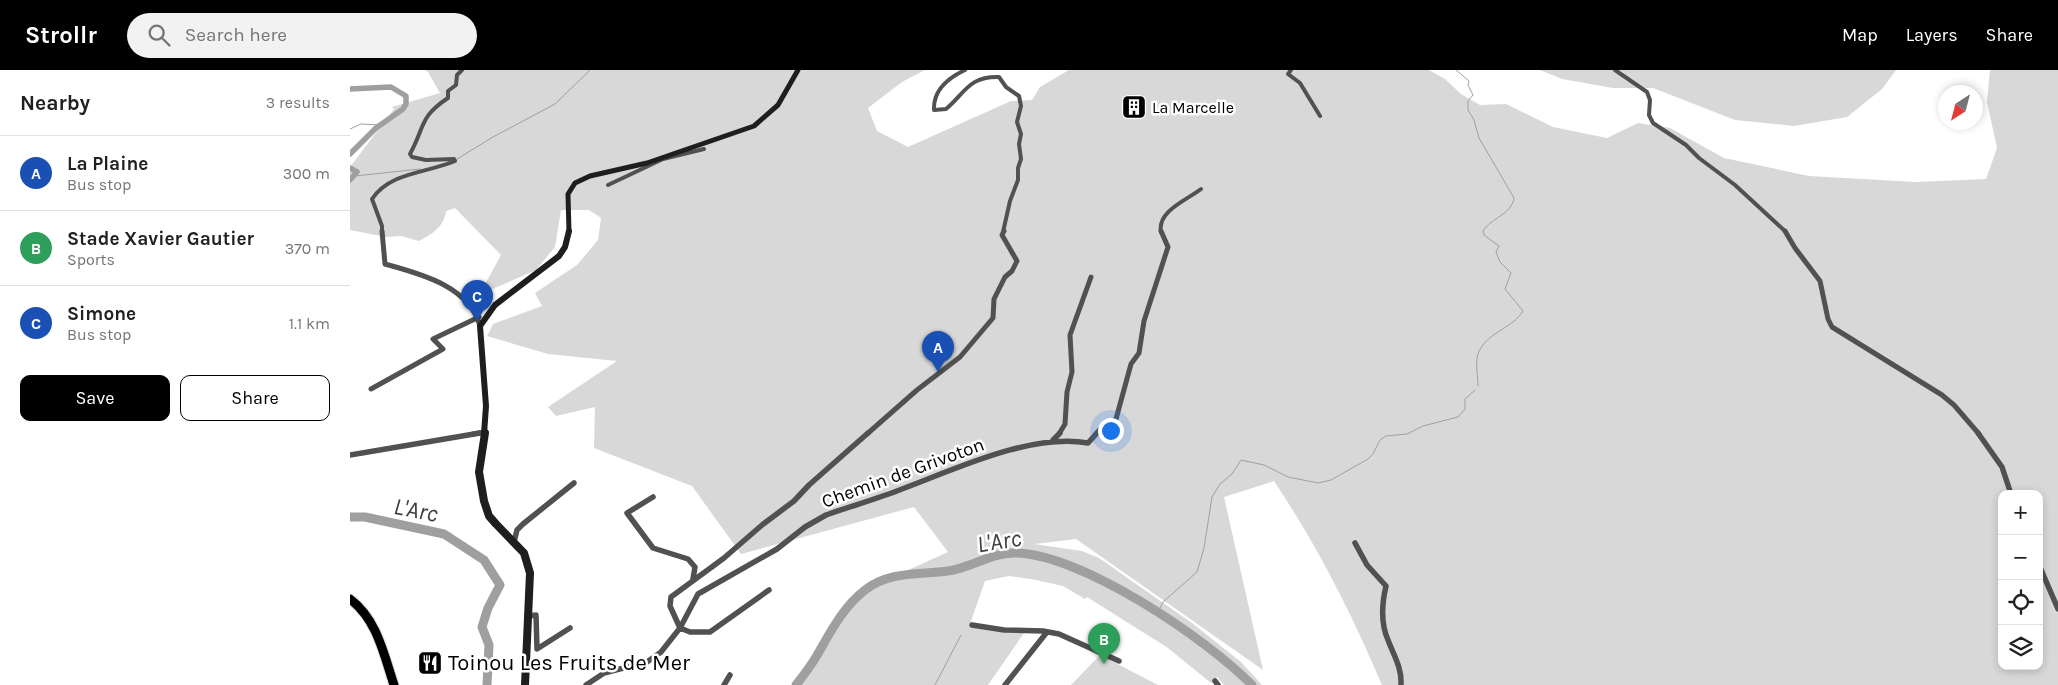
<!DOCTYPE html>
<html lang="en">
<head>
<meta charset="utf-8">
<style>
  :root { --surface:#fff; --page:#f2f2f2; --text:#202124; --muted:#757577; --line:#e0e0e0; --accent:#000 }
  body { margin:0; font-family:Karla,sans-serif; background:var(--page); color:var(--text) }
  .controls { position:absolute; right:15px; bottom:15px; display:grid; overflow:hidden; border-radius:10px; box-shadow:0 2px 8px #0003 }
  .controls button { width:45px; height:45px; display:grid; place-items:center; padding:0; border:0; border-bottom:1px solid var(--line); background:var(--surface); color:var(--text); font:25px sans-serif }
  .compass { position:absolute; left:1588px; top:15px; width:45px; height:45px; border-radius:50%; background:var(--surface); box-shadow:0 2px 8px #0003; rotate:216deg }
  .you { position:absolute; left:760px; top:360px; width:18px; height:18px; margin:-12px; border:4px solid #fff; border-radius:50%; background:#1a73e8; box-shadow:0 0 0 8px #1a73e833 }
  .badge { display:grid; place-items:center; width:32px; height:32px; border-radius:50%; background:var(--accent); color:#fff; font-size:16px; font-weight:700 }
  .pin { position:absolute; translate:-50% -41px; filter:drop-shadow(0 1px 2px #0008) }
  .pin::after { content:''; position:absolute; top:26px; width:18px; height:15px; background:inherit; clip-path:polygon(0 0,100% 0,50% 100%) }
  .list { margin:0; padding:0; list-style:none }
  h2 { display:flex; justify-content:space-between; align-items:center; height:65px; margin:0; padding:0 20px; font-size:21px }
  h2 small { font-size:16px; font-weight:400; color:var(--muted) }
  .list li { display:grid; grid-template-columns:32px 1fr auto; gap:15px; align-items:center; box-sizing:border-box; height:75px; padding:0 20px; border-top:1px solid var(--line) }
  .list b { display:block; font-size:19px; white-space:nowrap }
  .list p { margin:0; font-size:16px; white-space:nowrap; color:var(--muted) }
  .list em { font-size:16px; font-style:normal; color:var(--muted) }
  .actions { display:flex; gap:10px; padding:15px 20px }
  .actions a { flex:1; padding:11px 0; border:1px solid var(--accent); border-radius:10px; text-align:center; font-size:18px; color:var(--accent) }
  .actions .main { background:var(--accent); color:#fff }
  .icon { flex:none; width:28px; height:28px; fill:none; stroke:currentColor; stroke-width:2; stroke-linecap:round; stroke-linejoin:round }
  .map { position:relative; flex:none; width:1708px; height:615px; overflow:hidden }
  header { display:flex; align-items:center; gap:30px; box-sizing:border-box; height:70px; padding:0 25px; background:var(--accent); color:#fff }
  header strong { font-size:24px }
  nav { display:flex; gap:28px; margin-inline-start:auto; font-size:18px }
  .search { width:350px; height:45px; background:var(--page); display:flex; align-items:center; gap:12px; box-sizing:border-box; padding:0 18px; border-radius:28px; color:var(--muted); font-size:19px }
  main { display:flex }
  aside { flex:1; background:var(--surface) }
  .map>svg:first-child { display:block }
</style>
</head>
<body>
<header>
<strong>Strollr</strong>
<div class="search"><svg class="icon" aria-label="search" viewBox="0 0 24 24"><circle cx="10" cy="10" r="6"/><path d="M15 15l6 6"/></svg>Search here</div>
<nav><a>Map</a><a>Layers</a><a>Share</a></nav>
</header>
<main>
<aside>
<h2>Nearby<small>3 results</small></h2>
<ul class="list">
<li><span class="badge" style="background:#1a4fb4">A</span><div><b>La Plaine</b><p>Bus stop</p></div><em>300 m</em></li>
<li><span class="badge" style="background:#2e9e5b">B</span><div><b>Stade Xavier Gautier</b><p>Sports</p></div><em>370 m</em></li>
<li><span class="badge" style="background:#1a4fb4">C</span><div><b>Simone</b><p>Bus stop</p></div><em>1.1 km</em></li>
</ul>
<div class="actions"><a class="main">Save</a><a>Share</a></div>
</aside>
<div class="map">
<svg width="1708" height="615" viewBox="0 0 1708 615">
  <rect width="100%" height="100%" fill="#fff"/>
  <!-- green -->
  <path fill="#d8d8d8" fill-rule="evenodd" d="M 75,0 L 575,0 L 552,12 L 518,38 L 527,61 L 558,77 L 661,31 L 682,30 L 690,17 L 719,0 L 1079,0 L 1095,9 L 1111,24 L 1130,35 L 1156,34 L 1203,57 L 1257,68 L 1288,53 L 1320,58 L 1374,88 L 1459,106 L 1566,112 L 1636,109 L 1647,78 L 1637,32 L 1640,0 L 1708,0 L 1708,615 L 1032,615 C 1002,544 967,475 924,411 L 874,427 L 913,600 L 726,469 L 684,474 L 732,481 L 749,488 L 842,553 L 891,592 L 912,615 L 874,615 L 867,607 L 861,613 L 818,578 L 737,527 L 735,529 L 713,516 L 681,509 L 659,506 L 635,511 L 621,551 L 622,556 L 659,563 L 674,563 L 638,615 L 446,615 L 467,585 L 485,551 L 499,533 L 525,512 L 545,506 L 598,482 L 564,437 L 391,484 L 342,416 L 244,378 L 245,337 L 206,346 L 198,337 L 267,291 L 198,284 L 137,266 L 143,254 L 192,236 L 185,223 L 227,195 L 248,170 L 251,148 L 239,140 L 211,140 L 205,177 L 186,200 L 129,225 L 151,185 L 105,138 L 96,141 C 94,157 82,164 69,171 L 51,166 L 36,167 L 0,160 L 0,97 L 44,39 L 42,37 L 90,23 L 78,2 ZM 1652,424 L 1689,424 L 1689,596 L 1652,596 Z
    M 1190,0 L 1546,0 L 1532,19 L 1497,47 L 1444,56 L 1385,50 L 1303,18 L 1263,18 L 1212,9 Z
    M 750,585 L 808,615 L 721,615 Z"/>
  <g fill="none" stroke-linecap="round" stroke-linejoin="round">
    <!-- stream -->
    <path stroke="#9f9f9f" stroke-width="1" d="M 1106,0 L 1119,11 L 1118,15 L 1123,25 L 1118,31 L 1118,40 L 1124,50 L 1129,68 L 1164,128 C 1162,144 1141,148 1133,161 L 1134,165 L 1149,176 L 1146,182 L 1150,192 L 1161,203 L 1155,219 L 1173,241 C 1162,259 1135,263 1128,284 C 1125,294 1128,306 1128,316
      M 0,59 L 11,54 L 30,55
      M 107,89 L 143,67 L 205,34 L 240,0
      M 5,106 L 70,99
      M 807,544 L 813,532 L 847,502 L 854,478 L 862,427 L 870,414 L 882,404 L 891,390 L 914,395 L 938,407 L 968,413 L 981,410 L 1018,389 L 1023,384 L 1030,370 L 1036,366 L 1057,364 L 1073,356 L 1108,347 L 1115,339 L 1115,329 L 1125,320
      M 585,615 L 611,565"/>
    <!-- river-far1 -->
    <path stroke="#9f9f9f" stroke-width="5.5" d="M 0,19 L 41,17 L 56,26 L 56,34 L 53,39 L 26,58 L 0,84
      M 0,98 L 7,102 L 0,110"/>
    <!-- river -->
    <path stroke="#9f9f9f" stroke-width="9" d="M 0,447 L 15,447 L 94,464 L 134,490 L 150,515 L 138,538 L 132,557 L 139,575 L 137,615
      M 446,615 C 453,606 460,597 466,587 C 480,563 492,538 515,520 C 540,501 568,505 598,501 C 621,498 640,483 664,483 C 730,483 856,568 902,615"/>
    <defs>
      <path id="primary" d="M 0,529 C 27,549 34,585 44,615"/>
    </defs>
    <!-- primary casing -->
    <use href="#primary" stroke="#dbdbdb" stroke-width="11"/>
    <!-- street-far2 -->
    <path stroke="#515151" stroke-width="4" d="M 615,0 C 598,8 583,20 584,40 L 596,39 C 615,23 619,6 649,7 L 656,17 L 669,26 L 671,36 L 667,52 L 671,64 L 669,74 L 671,89 L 668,98 L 668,110 L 660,131 L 653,162
      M 941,0 L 938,4 L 950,13 L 970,46
      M 1265,0 L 1297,22 L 1300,30 L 1299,45 L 1303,53 L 1336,75 L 1349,88 L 1385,115 L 1436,162
      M 258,115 L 313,89 L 354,79
      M 32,162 L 32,156 L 22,129 C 40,102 77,103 105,91 L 104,89 L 76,90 L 62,87 L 60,84 C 75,57 69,47 98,28 L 98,21 L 106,15 L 107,5 L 112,0
      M 811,162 C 807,141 837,130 851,119"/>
    <!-- street-far1 -->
    <path stroke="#515151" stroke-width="5" d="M 32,161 L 35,194 C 71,204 119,216 130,256
      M 1435,161 L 1445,178 L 1470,211 L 1478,249 L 1482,257 L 1592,325 L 1604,335 L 1629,364
      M 21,319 L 93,279 L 83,269 L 129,247
      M 123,364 L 135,362
      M 517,364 L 567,320 L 610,287 L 643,248 L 644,229 L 655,207 L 662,201 L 667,191 L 652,165 L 654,161
      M 709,364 L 715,354 L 717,322 L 722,302 L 720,265 L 741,207
      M 746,364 L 752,357 L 766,349 L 781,294 L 789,283 L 794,251 L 818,177 L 811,161"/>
    <!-- street -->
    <path stroke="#515151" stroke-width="5.5" d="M 1628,363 L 1652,397 L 1661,424
      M 703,370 L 710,363
      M 0,385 L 130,363
      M 303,427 L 277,443 L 303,478 L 338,489 L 345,497 L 343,509
      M 164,472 L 167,460 L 173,454 L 224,413
      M 1005,473 L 1017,495 L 1036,516 C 1032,533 1031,554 1038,570 C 1044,586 1052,598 1051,615
      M 1689,495 L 1708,539
      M 419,520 L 360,562 L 340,562 L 330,558 L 348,524 L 427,479 L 455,457 L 476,445 C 501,436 527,429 552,419 C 606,399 680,363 738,373 L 747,363
      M 178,546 L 186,545 L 187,579 L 220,558
      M 622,555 L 654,560 L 693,561 L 709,564 L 769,591
      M 865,611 L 868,615
      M 236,615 L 254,603 L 297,592 L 311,582 L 330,558 L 320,536 L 321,527 L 374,488 L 412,455 L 444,431 L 459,415 L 518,363
      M 374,615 L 380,605
      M 655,615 L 697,562"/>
    <!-- secondary-far2 -->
    <path stroke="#1e1e1e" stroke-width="5" d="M 219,162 L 218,124 L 225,113 L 240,106 L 297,93 L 404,56 L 428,35 L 448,0"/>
    <!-- secondary-far1 -->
    <path stroke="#1e1e1e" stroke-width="6" d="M 134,364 L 136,336 L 130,256 L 145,235 L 209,186 L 215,177 L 219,161"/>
    <!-- secondary -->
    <path stroke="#1e1e1e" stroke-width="8" d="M 135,363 L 129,402 L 134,431 L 139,446 L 146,454 L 174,483 L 180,503 L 175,615"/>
    <!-- primary -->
    <use href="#primary" stroke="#000" stroke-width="9"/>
  </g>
  <!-- icons -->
  <defs>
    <symbol id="building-square" viewBox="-11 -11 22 22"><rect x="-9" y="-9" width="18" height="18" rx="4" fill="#000" stroke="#fff"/><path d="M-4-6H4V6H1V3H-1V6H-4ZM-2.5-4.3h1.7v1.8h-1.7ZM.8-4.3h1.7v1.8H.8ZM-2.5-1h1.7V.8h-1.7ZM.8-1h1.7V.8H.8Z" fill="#fff"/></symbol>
    <symbol id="restaurant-square" viewBox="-11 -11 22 22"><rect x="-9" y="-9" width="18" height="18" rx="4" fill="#000" stroke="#fff"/><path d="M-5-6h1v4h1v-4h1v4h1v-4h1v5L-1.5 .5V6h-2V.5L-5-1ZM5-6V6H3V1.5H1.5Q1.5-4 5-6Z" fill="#fff"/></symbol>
  </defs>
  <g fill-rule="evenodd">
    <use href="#building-square" x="770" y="23" width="28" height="28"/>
    <use href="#restaurant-square" x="66" y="579" width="28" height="28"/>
  </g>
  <g text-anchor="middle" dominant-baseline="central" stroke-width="5" stroke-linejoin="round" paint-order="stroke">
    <!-- far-poi labels -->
    <g font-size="16" fill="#000" stroke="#fff" text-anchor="start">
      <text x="802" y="37">La Marcelle</text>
    </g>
    <!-- street labels -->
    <g font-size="19" fill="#000" stroke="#fff">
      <text transform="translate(553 403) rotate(-20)">Chemin de Grivoton</text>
    </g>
    <!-- near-poi labels -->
    <g font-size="22" fill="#000" stroke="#fff" text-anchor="start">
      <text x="98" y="593">Toinou Les Fruits de Mer</text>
    </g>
    <!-- near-water labels -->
    <g font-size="24" font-style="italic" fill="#404040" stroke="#fff">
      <text transform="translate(66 440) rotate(11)">L'Arc</text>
      <text transform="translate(649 471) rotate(-9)">L'Arc</text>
    </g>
  </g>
</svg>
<div class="controls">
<button>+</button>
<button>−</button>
<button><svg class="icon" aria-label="locate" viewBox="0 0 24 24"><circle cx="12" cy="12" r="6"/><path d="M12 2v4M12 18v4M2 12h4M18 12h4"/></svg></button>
<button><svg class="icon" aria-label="layers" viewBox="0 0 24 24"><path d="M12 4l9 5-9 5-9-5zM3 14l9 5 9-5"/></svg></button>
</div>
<svg class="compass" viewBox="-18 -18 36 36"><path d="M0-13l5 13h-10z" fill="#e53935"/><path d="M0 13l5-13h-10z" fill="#757577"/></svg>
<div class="you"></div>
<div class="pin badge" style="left:588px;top:302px;background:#1a4fb4">A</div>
<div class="pin badge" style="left:754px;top:594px;background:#2e9e5b">B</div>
<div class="pin badge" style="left:127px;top:251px;background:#1a4fb4">C</div>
</div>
</main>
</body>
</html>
